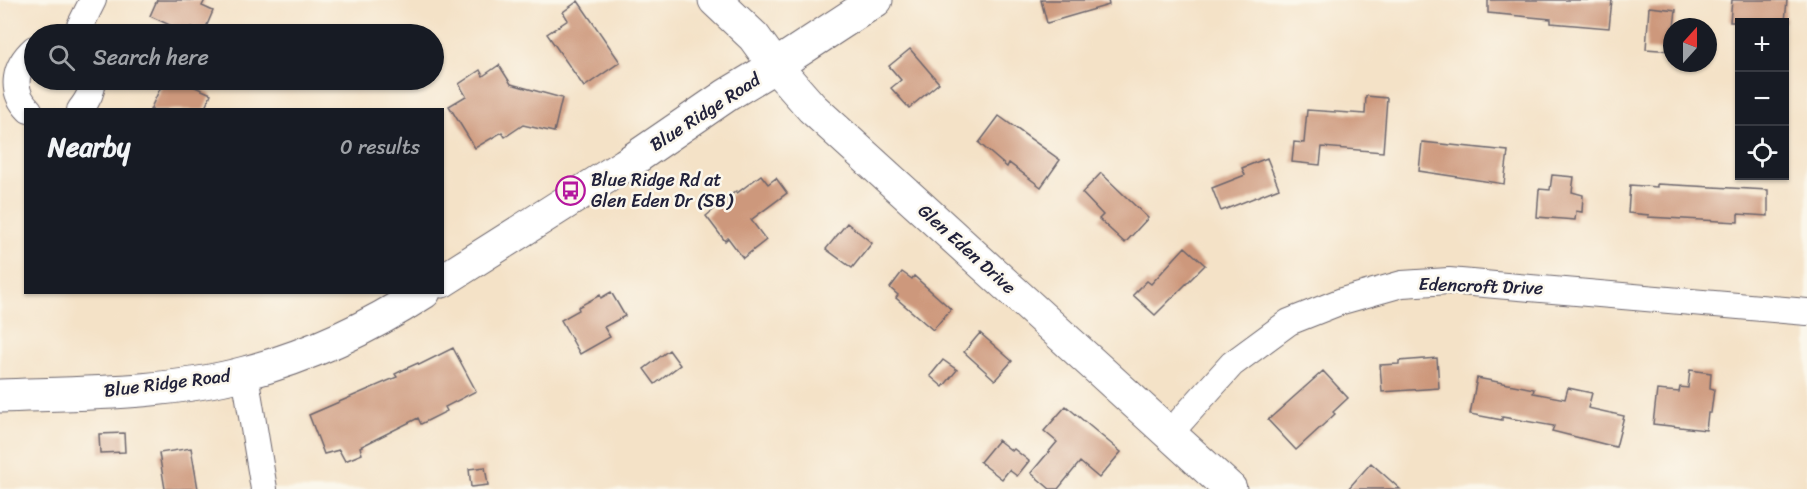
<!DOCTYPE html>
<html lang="en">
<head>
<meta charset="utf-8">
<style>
  :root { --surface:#171b24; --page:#20242c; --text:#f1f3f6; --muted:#9ea1a6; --line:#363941 }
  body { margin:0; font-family:Sriracha,sans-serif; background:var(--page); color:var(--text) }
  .controls { position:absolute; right:18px; top:18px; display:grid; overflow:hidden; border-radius:0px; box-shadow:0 2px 4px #0004 }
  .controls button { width:54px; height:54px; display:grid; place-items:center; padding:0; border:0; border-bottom:2px solid var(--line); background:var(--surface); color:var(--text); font:30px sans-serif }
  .compass { position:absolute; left:1663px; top:18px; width:54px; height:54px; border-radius:50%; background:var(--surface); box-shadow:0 2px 4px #0004; rotate:21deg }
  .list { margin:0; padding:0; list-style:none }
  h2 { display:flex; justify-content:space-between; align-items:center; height:78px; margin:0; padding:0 24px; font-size:26px }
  h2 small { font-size:20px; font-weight:400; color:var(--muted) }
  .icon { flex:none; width:33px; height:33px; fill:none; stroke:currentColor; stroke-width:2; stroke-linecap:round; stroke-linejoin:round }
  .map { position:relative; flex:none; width:1807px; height:489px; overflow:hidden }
  .search { position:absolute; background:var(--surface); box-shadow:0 2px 4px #0004; left:24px; top:24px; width:420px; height:66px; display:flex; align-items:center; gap:15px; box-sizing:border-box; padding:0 21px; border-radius:33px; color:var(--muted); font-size:22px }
  .panel { position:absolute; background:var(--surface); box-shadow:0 2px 4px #0004; left:24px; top:108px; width:420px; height:186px; border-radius:0px }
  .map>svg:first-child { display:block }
</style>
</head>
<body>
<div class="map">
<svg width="1807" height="489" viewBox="0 0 1807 489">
  <rect width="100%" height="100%" fill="#fbf7ec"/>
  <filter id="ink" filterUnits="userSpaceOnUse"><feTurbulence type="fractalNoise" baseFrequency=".0167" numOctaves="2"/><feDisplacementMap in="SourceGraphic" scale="12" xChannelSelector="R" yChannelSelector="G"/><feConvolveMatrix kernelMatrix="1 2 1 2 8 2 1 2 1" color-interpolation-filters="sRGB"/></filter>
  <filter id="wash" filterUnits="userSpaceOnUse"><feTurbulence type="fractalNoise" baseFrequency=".008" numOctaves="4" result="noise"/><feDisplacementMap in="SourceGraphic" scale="24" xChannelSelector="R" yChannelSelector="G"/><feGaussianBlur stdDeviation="1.35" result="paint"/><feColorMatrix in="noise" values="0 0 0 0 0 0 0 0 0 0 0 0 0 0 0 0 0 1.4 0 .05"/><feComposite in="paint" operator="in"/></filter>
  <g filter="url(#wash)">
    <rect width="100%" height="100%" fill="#f4e2c7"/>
    <g id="blocks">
      <!-- building -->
      <path fill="#cd987c" d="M 157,0 L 205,0 L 202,6 L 213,11 L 204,32 L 192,27 L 189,34 L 150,16 Z
        M 1041,0 L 1108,0 L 1109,5 L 1047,23 Z
        M 1488,0 L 1612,0 L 1609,28 L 1551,23 L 1551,19 L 1488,13 Z
        M 1732,0 L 1787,0 L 1785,22 L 1730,22 Z
        M 578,1 L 620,62 L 584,87 L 547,34 L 568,20 L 563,12 Z
        M 1649,7 L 1676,10 L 1674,27 L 1672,27 L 1672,51 L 1646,49 Z
        M 910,49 L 939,83 L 909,108 L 891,88 L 901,80 L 889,66 Z
        M 499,65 L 511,84 L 562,98 L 554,132 L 523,125 L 505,137 L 502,132 L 475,148 L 449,106 L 466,96 L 459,84 L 480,70 L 483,76 Z
        M 164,80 L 179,80 L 211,94 L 204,110 L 150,110 Z
        M 1366,96 L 1387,98 L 1383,152 L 1322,147 L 1320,165 L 1292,162 L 1294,142 L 1304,143 L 1307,110 L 1365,114 Z
        M 999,116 L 1060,160 L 1041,187 L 1009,163 L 1007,167 L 979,143 Z
        M 1422,142 L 1508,151 L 1504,184 L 1419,171 Z
        M 1267,158 L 1279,188 L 1221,211 L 1212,188 L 1245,175 L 1242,168 Z
        M 1101,173 L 1148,218 L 1125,243 L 1099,219 L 1103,215 L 1082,193 Z
        M 761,175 L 768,184 L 776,178 L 787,193 L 751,220 L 766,240 L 743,258 L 728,238 L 725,241 L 706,216 L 736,191 L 737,193 Z
        M 1552,175 L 1574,177 L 1572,192 L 1583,195 L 1582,212 L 1576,211 L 1575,220 L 1537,217 L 1539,189 L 1550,190 Z
        M 1657,184 L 1768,190 L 1768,216 L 1738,214 L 1738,222 L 1648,217 L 1649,215 L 1628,213 L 1630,185 L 1657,187 Z
        M 847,223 L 872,243 L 852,268 L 826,249 Z
        M 1185,247 L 1205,265 L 1155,315 L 1133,295 L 1147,281 L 1151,284 Z
        M 902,272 L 912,279 L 914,276 L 951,309 L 933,330 L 896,298 L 898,295 L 890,288 Z
        M 611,292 L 625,316 L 604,327 L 610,337 L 580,354 L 561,320 L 579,310 L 578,307 L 600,295 L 601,298 Z
        M 980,333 L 1012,361 L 995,380 L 964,352 Z
        M 453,348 L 476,391 L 445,407 L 447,411 L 421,424 L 418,418 L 360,447 L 362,454 L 345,461 L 339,450 L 324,454 L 309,415 L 397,377 L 395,374 L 407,368 L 418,363 L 419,365 Z
        M 669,350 L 680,365 L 655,384 L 644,369 Z
        M 1437,358 L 1439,388 L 1382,392 L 1380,365 L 1399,364 L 1399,361 Z
        M 943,360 L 957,370 L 943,387 L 930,376 Z
        M 1690,370 L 1711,373 L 1710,388 L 1714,389 L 1711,413 L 1708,413 L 1706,430 L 1653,424 L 1657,390 L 1679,392 L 1680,387 L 1688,388 Z
        M 1323,371 L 1348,398 L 1333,412 L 1335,414 L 1296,450 L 1268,420 Z
        M 1477,378 L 1534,389 L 1533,393 L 1565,399 L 1568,388 L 1592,393 L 1588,408 L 1624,416 L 1616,447 L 1552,431 L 1554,426 L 1502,417 L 1502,420 L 1470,414 Z
        M 1066,406 L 1121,452 L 1099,478 L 1080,462 L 1058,489 L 1050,489 L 1031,473 L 1057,442 L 1044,431 Z
        M 124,433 L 125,452 L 100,453 L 99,434 Z
        M 998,440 L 1012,451 L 1014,449 L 1029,461 L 1017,476 L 1009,470 L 1002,479 L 980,462 Z
        M 191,448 L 198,489 L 165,489 L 159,453 Z
        M 1371,463 L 1400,489 L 1348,489 Z
        M 485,467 L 488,485 L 471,487 L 469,469 Z"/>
    </g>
  </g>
  <g filter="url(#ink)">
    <use href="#blocks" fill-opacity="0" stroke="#6c656c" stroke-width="1.5"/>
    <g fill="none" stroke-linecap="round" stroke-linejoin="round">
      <defs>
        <path id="street" d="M 76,34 L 93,0
          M 29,110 C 9,90 15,66 34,49
          M 80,110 C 88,100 92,92 93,80
          M 245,374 L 264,489
          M 1169,434 L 1232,364 L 1289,322 L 1342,301 L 1402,284 L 1449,281 L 1807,312"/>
        <path id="secondary" d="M 715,0 L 754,37 L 775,66 L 812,108 L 1230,489
          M 442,281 L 625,165 L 727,95 L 775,66 L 876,0
          M 0,396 C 79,393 169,394 245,373 C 309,356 369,328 424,292"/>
      </defs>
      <!-- street casing -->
      <use href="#street" stroke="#6c656c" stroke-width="28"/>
      <!-- secondary casing -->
      <use href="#secondary" stroke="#6c656c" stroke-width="35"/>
      <!-- street -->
      <use href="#street" stroke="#fff" stroke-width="26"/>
      <!-- secondary -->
      <use href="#secondary" stroke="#fff" stroke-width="33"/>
    </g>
  </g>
  <!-- icons -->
  <defs>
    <symbol id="bus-ring" viewBox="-11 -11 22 22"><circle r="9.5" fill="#fbf7ec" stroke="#b5179e" stroke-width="1.5"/><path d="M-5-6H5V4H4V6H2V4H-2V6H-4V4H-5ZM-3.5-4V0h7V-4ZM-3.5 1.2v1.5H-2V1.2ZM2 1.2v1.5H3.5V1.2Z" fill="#b5179e"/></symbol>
  </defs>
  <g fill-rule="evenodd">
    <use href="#bus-ring" x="554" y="174" width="33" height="33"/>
  </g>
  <g text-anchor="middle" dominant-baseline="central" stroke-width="5" stroke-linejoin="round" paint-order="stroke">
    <!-- street labels -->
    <g font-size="18" fill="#22223b" stroke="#fbf7ec">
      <text transform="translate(705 112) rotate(-33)">Blue Ridge Road</text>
      <text transform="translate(967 249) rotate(42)">Glen Eden Drive</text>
      <text transform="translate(1481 286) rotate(2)">Edencroft Drive</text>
      <text transform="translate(167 383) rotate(-7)">Blue Ridge Road</text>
    </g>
    <!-- poi labels -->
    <g font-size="18" fill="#22223b" stroke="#fbf7ec" text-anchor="start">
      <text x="591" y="180">Blue Ridge Rd at<tspan x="591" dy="21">Glen Eden Dr (SB)</tspan></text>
    </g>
  </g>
</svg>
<div class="controls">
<button>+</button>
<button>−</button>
<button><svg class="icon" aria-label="locate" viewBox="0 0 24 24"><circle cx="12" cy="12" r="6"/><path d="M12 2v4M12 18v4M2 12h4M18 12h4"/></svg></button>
</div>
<svg class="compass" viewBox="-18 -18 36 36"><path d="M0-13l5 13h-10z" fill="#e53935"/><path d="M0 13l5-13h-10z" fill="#9ea1a6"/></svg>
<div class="search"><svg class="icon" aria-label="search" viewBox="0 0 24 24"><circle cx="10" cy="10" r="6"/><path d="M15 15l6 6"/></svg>Search here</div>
<section class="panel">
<h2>Nearby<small>0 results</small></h2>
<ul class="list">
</ul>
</section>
</div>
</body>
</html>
